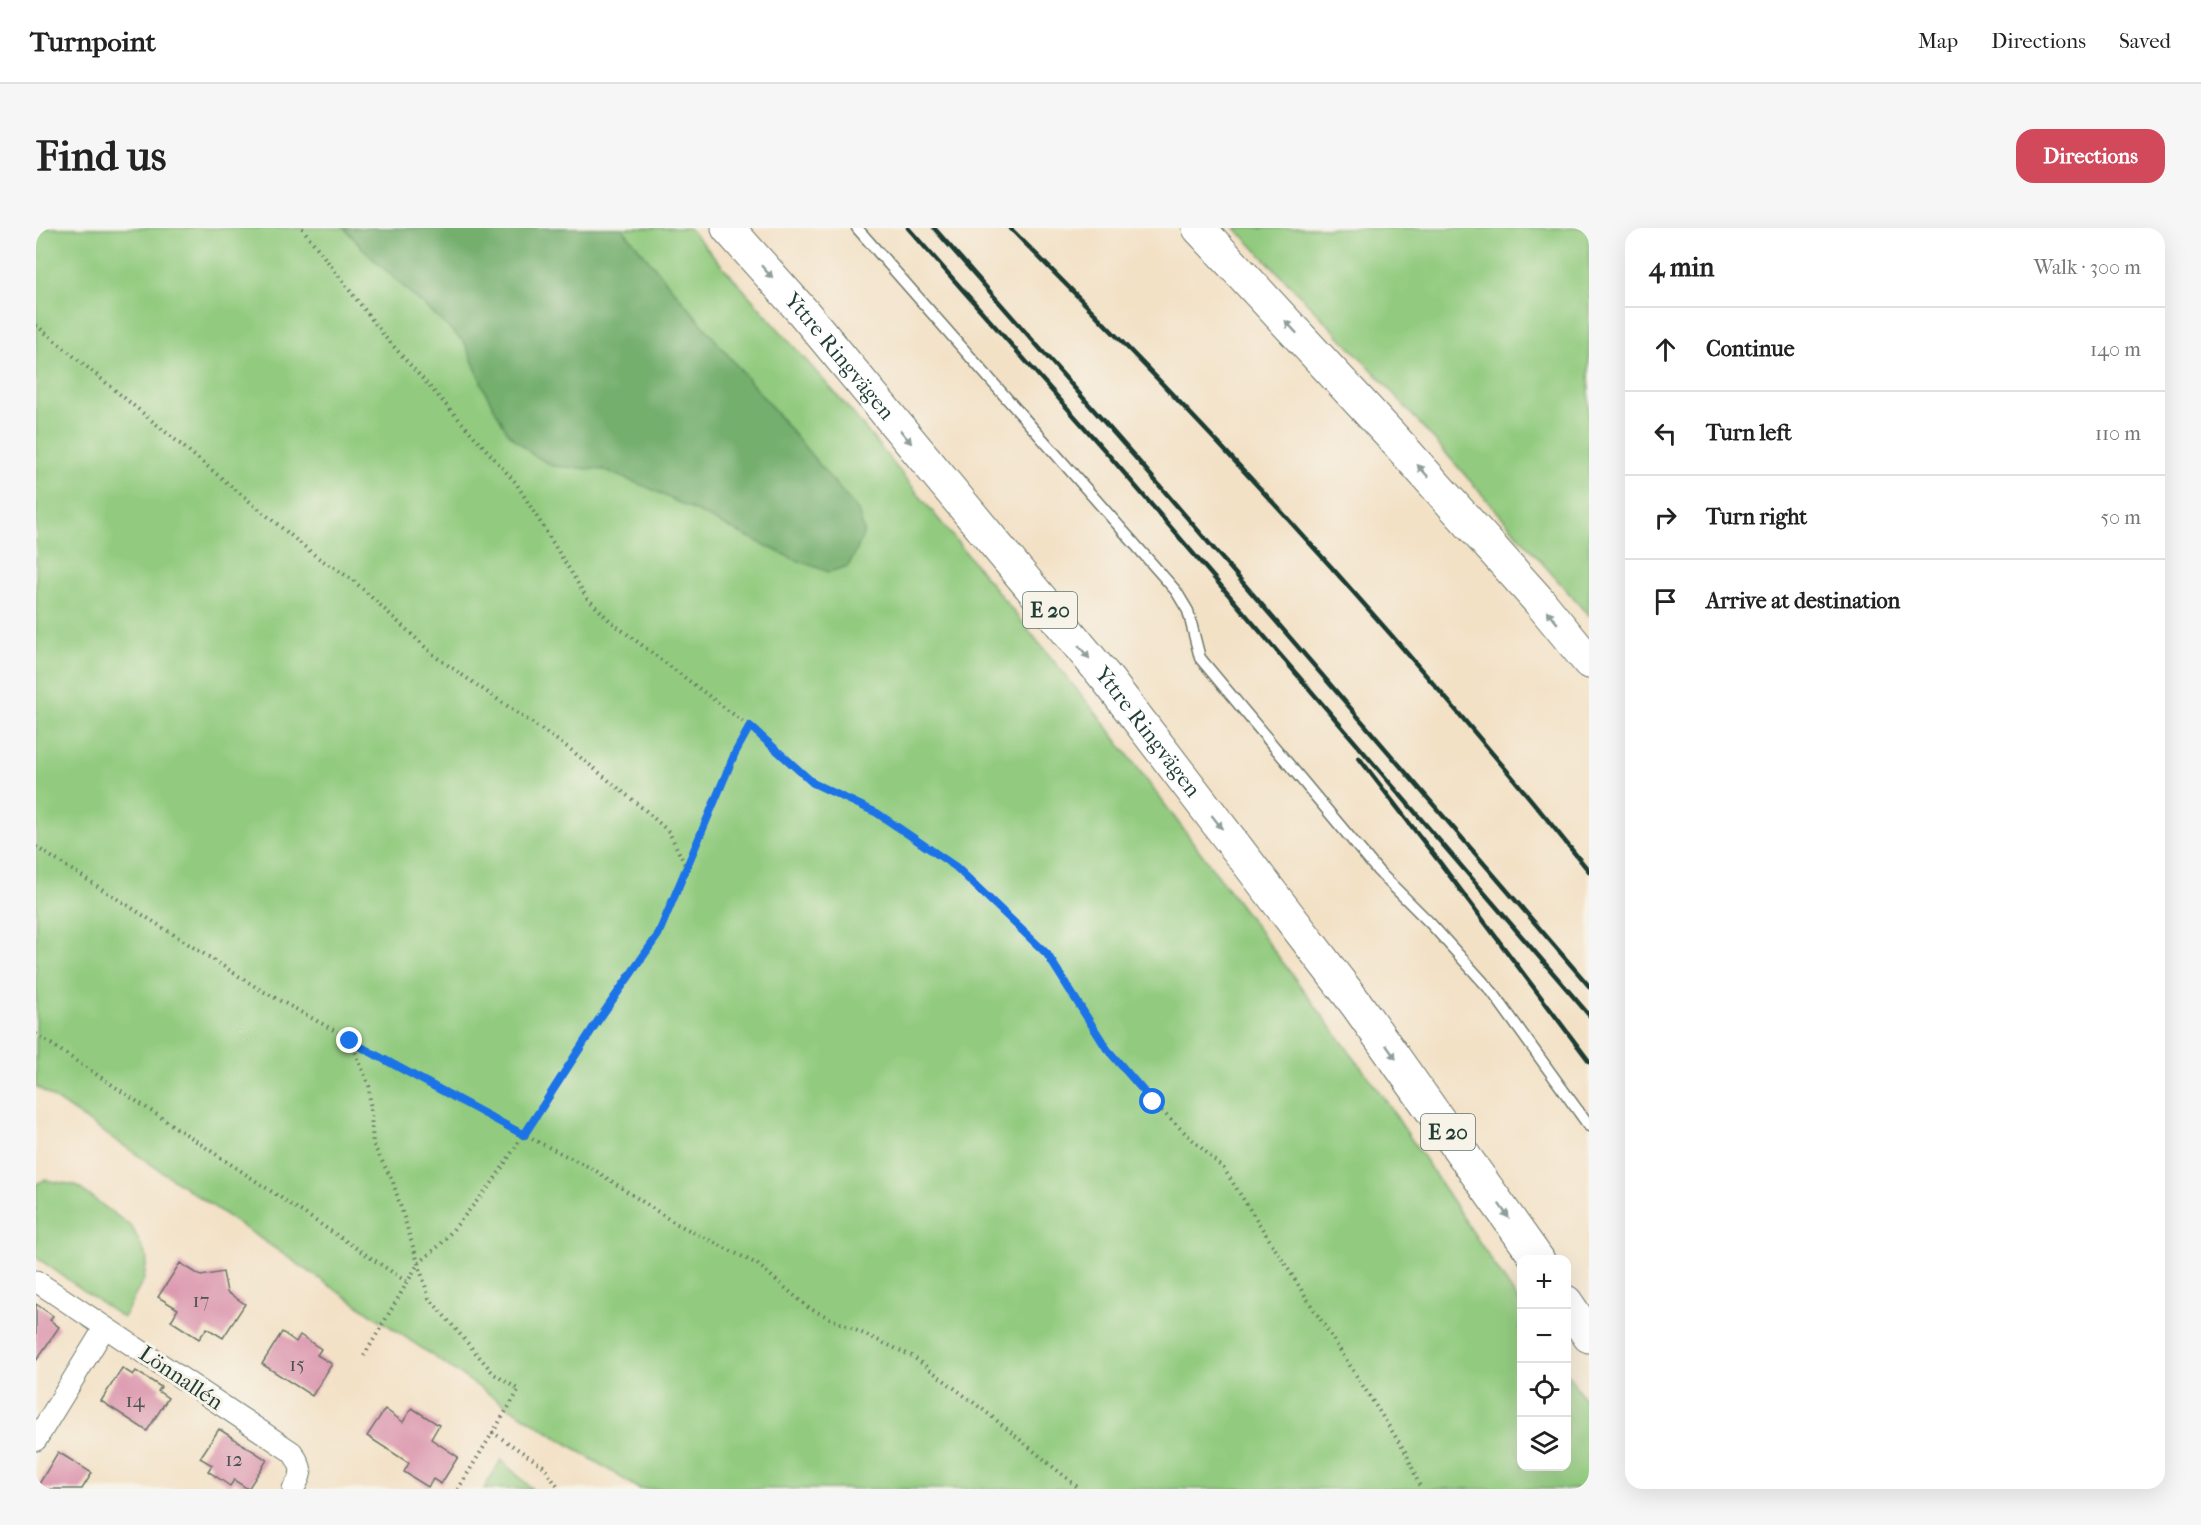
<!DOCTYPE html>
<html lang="en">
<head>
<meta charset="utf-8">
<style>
  :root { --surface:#fff; --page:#f6f6f6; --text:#222; --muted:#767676; --line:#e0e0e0; --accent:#d1495b }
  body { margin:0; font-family:"IM FELL French Canon",serif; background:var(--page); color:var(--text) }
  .controls { position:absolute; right:18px; bottom:18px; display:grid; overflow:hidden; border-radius:12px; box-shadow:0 6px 24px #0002 }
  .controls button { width:54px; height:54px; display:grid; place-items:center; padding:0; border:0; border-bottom:2px solid var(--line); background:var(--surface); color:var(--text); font:30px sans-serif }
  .stop { position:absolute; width:18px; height:18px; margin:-14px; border:4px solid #1a73e8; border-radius:50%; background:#fff }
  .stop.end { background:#1a73e8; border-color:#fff; box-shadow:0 2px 6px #0008 }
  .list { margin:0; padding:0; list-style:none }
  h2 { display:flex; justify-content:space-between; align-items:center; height:78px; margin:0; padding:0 24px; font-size:26px }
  h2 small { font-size:20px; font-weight:400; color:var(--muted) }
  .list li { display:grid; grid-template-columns:39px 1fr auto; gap:18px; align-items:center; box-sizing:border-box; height:84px; padding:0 24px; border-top:2px solid var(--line) }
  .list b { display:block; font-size:22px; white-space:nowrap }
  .list em { font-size:20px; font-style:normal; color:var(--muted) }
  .icon { flex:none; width:33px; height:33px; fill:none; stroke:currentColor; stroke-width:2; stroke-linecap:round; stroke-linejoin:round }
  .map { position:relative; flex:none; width:1553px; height:1261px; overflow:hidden; border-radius:18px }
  header { display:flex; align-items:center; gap:36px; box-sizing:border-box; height:84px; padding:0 30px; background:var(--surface); border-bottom:2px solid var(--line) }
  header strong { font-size:28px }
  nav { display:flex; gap:33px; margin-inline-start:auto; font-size:21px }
  .intro { display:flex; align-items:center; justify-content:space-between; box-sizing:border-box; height:144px; padding:0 36px }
  h1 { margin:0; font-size:42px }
  .button { padding:15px 27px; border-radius:18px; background:var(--accent); color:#fff; font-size:21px; font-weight:700 }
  main { display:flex; gap:36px; padding:0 36px }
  aside { flex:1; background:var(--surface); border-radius:18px; box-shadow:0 6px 24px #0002 }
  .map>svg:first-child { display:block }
</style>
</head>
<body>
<header>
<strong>Turnpoint</strong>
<nav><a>Map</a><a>Directions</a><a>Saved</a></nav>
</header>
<div class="intro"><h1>Find us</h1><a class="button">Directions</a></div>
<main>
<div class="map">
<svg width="1553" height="1261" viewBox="0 0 1553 1261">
  <rect width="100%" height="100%" fill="#f7f3e8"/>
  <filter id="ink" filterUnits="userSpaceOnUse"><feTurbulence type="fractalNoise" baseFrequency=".0167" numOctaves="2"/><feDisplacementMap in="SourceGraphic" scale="12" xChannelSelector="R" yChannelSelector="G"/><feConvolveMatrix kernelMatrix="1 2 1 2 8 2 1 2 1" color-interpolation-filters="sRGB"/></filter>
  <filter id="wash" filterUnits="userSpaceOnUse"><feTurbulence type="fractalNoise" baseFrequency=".008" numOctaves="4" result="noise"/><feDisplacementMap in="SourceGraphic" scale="24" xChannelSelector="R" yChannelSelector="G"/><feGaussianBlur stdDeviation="1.35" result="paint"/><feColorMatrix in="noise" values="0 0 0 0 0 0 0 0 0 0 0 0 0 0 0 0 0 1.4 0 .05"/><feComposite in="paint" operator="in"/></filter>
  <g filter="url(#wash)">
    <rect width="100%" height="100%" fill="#f3e1c6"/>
    <!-- green -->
    <path fill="#92cb7f" stroke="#58845a" stroke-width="1.5" d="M 0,0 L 653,0 L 814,182 L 1068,495 L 1348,870 L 1485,1077 L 1486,1238 L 1530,1238 L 1531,1145 L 1553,1178 L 1553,1261 L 603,1261 L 462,1172 L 0,858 Z
      M 1199,0 L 1553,0 L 1553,388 L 1341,147 Z
      M 9,952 L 39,957 L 96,999 L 111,1030 L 108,1051 L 87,1090 L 0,1029 L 0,956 Z
      M 465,1232 L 496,1261 L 448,1261 Z"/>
    <!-- forest -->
    <path fill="#75af6e" stroke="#4a7651" stroke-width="1.5" d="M 308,0 L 586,0 L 822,283 L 828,303 L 821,322 L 812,338 L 793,344 L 755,330 L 613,260 L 568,242 L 517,238 L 497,227 L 472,205 L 450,165 L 429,115 L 331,25 Z"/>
    <g id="blocks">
      <!-- building -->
      <path fill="#db94ad" d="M 144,1035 L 165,1048 L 187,1044 L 191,1064 L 209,1076 L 187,1110 L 171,1100 L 163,1111 L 135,1093 L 142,1081 L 122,1069 Z
        M 0,1076 L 17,1088 L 14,1092 L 23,1099 L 0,1133 Z
        M 246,1104 L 260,1114 L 264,1107 L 285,1121 L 281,1127 L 296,1136 L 276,1168 L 226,1136 Z
        M 86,1140 L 97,1147 L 100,1143 L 125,1159 L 122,1163 L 132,1170 L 111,1203 L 65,1173 Z
        M 376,1180 L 403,1197 L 395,1211 L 422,1229 L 405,1256 L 397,1251 L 392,1259 L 368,1244 L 373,1235 L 331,1208 L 349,1181 L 367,1194 Z
        M 183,1201 L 231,1232 L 212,1261 L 198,1252 L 194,1258 L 172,1243 L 176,1237 L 164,1230 Z
        M 22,1224 L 56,1245 L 46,1261 L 0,1261 Z"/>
    </g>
  </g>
  <g filter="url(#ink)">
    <use href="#blocks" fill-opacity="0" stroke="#697667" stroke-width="1.5"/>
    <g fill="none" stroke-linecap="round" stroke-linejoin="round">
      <defs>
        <path id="service" d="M 821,0 L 1140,363 L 1152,383 L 1164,430 L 1342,643 L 1395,696 L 1457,765 L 1553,898"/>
        <path id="minor" d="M 0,1053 L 256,1224 C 267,1240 268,1245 257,1261
          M 0,1212 L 69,1099"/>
        <g id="motorway">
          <path id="s1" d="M 692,0 L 767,84 L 1071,451 L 1321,777 L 1502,1032"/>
          <path d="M 1163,0 L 1358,211 L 1503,373 L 1553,434"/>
          <path d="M 1530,1074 L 1553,1108"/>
        </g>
      </defs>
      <!-- service casing -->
      <use href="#service" stroke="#697667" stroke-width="13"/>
      <!-- minor casing -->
      <use href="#minor" stroke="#697667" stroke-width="23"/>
      <!-- motorway casing -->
      <use href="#motorway" stroke="#697667" stroke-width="35"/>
      <!-- path -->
      <path stroke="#697667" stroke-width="4" stroke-dasharray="1.5 4.5" stroke-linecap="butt" d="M 266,0 L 350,110 L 480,255 L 551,370 L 574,393 L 714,499 L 777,555 L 841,585 L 919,639 L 1011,726 L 1071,821 L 1117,875 L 1188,941 L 1370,1225 L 1385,1261
        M 0,97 L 281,329 L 317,352 L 400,429 L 534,521 L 609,582 L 633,604 L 650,639
        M 0,619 L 223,761 L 488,907 L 557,941 L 639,995 L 721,1036 L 774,1081 L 876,1128 L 954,1187 L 1044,1261
        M 0,806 L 371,1054
        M 315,813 L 333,858 L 337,916 L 357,954 L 393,1070 L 458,1146 L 483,1162 L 422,1261
        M 328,1128 L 382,1036 L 405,1016 L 456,955 L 559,797 L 622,707 L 699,525 L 714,499
        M 456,1204 L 507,1238 L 523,1261"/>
      <!-- service -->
      <use href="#service" stroke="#fff" stroke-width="10"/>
      <!-- minor -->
      <use href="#minor" stroke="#fff" stroke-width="21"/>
      <!-- motorway -->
      <use href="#motorway" stroke="#fff" stroke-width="33"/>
      <!-- rail -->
      <path stroke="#1f3d34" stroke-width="4.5" d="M 872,0 L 1071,225 L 1553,787
        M 898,0 L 1099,229 L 1553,758
        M 974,0 C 1179,204 1372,418 1553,643
        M 1323,530 L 1405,636 L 1553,833"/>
    </g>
    <!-- one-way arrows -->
    <defs><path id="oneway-solid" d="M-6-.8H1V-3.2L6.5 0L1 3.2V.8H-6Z" transform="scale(1.5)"/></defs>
    <g fill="#8f9e9a">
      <use href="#oneway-solid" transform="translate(731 44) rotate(48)"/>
      <use href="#oneway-solid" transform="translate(1255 99) rotate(-133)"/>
      <use href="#oneway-solid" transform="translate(870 209) rotate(50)"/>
      <use href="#oneway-solid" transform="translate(1387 243) rotate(-132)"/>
      <use href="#oneway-solid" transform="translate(1516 389) rotate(-130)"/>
      <use href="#oneway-solid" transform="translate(1048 424) rotate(50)"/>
      <use href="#oneway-solid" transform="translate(1181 594) rotate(52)"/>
      <use href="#oneway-solid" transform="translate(1355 824) rotate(55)"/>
      <use href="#oneway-solid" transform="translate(1468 983) rotate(55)"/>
    </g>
  </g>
  <g fill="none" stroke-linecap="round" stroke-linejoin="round" filter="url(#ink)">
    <!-- route -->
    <path stroke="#1a73e8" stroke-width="8" d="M 314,813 L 488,907 L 559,797 L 622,707 L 699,525 L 714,498 L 777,555 L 841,585 L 920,639 L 1011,726 L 1071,821 L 1117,874"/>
  </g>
  <g text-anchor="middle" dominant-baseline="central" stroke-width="6" stroke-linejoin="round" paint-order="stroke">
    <!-- number labels -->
    <g font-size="20" fill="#4e5352">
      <text x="165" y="1072">17</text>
      <text x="261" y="1136">15</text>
      <text x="99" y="1172">14</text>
      <text x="198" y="1231">12</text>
    </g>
    <!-- shield labels -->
    <g fill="#f7f3e8" stroke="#60746a" stroke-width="1.5">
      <rect x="987" y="364" width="54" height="36" rx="4.5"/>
      <rect x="1385" y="886" width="54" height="36" rx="4.5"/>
    </g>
    <g font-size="21" font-weight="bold" fill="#1f3d34">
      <text x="1014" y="382">E 20</text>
      <text x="1412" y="904">E 20</text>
    </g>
    <!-- street labels -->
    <g font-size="22" fill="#1f3d34" stroke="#f7f3e8">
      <text stroke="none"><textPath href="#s1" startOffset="170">Yttre Ringvägen</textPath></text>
      <text stroke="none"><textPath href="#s1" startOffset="656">Yttre Ringvägen</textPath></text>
      <text transform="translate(145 1150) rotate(34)">Lönnallén</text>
    </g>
  </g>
</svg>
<div class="controls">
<button>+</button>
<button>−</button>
<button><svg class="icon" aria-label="locate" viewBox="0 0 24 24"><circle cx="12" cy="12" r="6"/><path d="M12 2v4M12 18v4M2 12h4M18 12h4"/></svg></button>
<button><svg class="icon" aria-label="layers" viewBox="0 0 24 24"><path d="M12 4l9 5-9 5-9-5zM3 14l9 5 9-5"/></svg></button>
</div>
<div class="stop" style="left:1117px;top:874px"></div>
<div class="stop end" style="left:314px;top:813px"></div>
</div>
<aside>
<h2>4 min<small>Walk · 300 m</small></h2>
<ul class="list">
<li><svg class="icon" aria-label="ahead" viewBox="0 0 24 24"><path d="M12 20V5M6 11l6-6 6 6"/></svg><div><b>Continue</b></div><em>140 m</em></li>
<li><svg class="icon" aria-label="left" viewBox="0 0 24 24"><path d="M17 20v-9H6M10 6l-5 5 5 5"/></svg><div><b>Turn left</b></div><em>110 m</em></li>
<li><svg class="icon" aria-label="right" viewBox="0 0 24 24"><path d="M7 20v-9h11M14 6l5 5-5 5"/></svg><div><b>Turn right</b></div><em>50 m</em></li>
<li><svg class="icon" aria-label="arrive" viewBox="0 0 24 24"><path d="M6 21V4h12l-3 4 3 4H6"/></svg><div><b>Arrive at destination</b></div></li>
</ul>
</aside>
</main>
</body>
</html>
